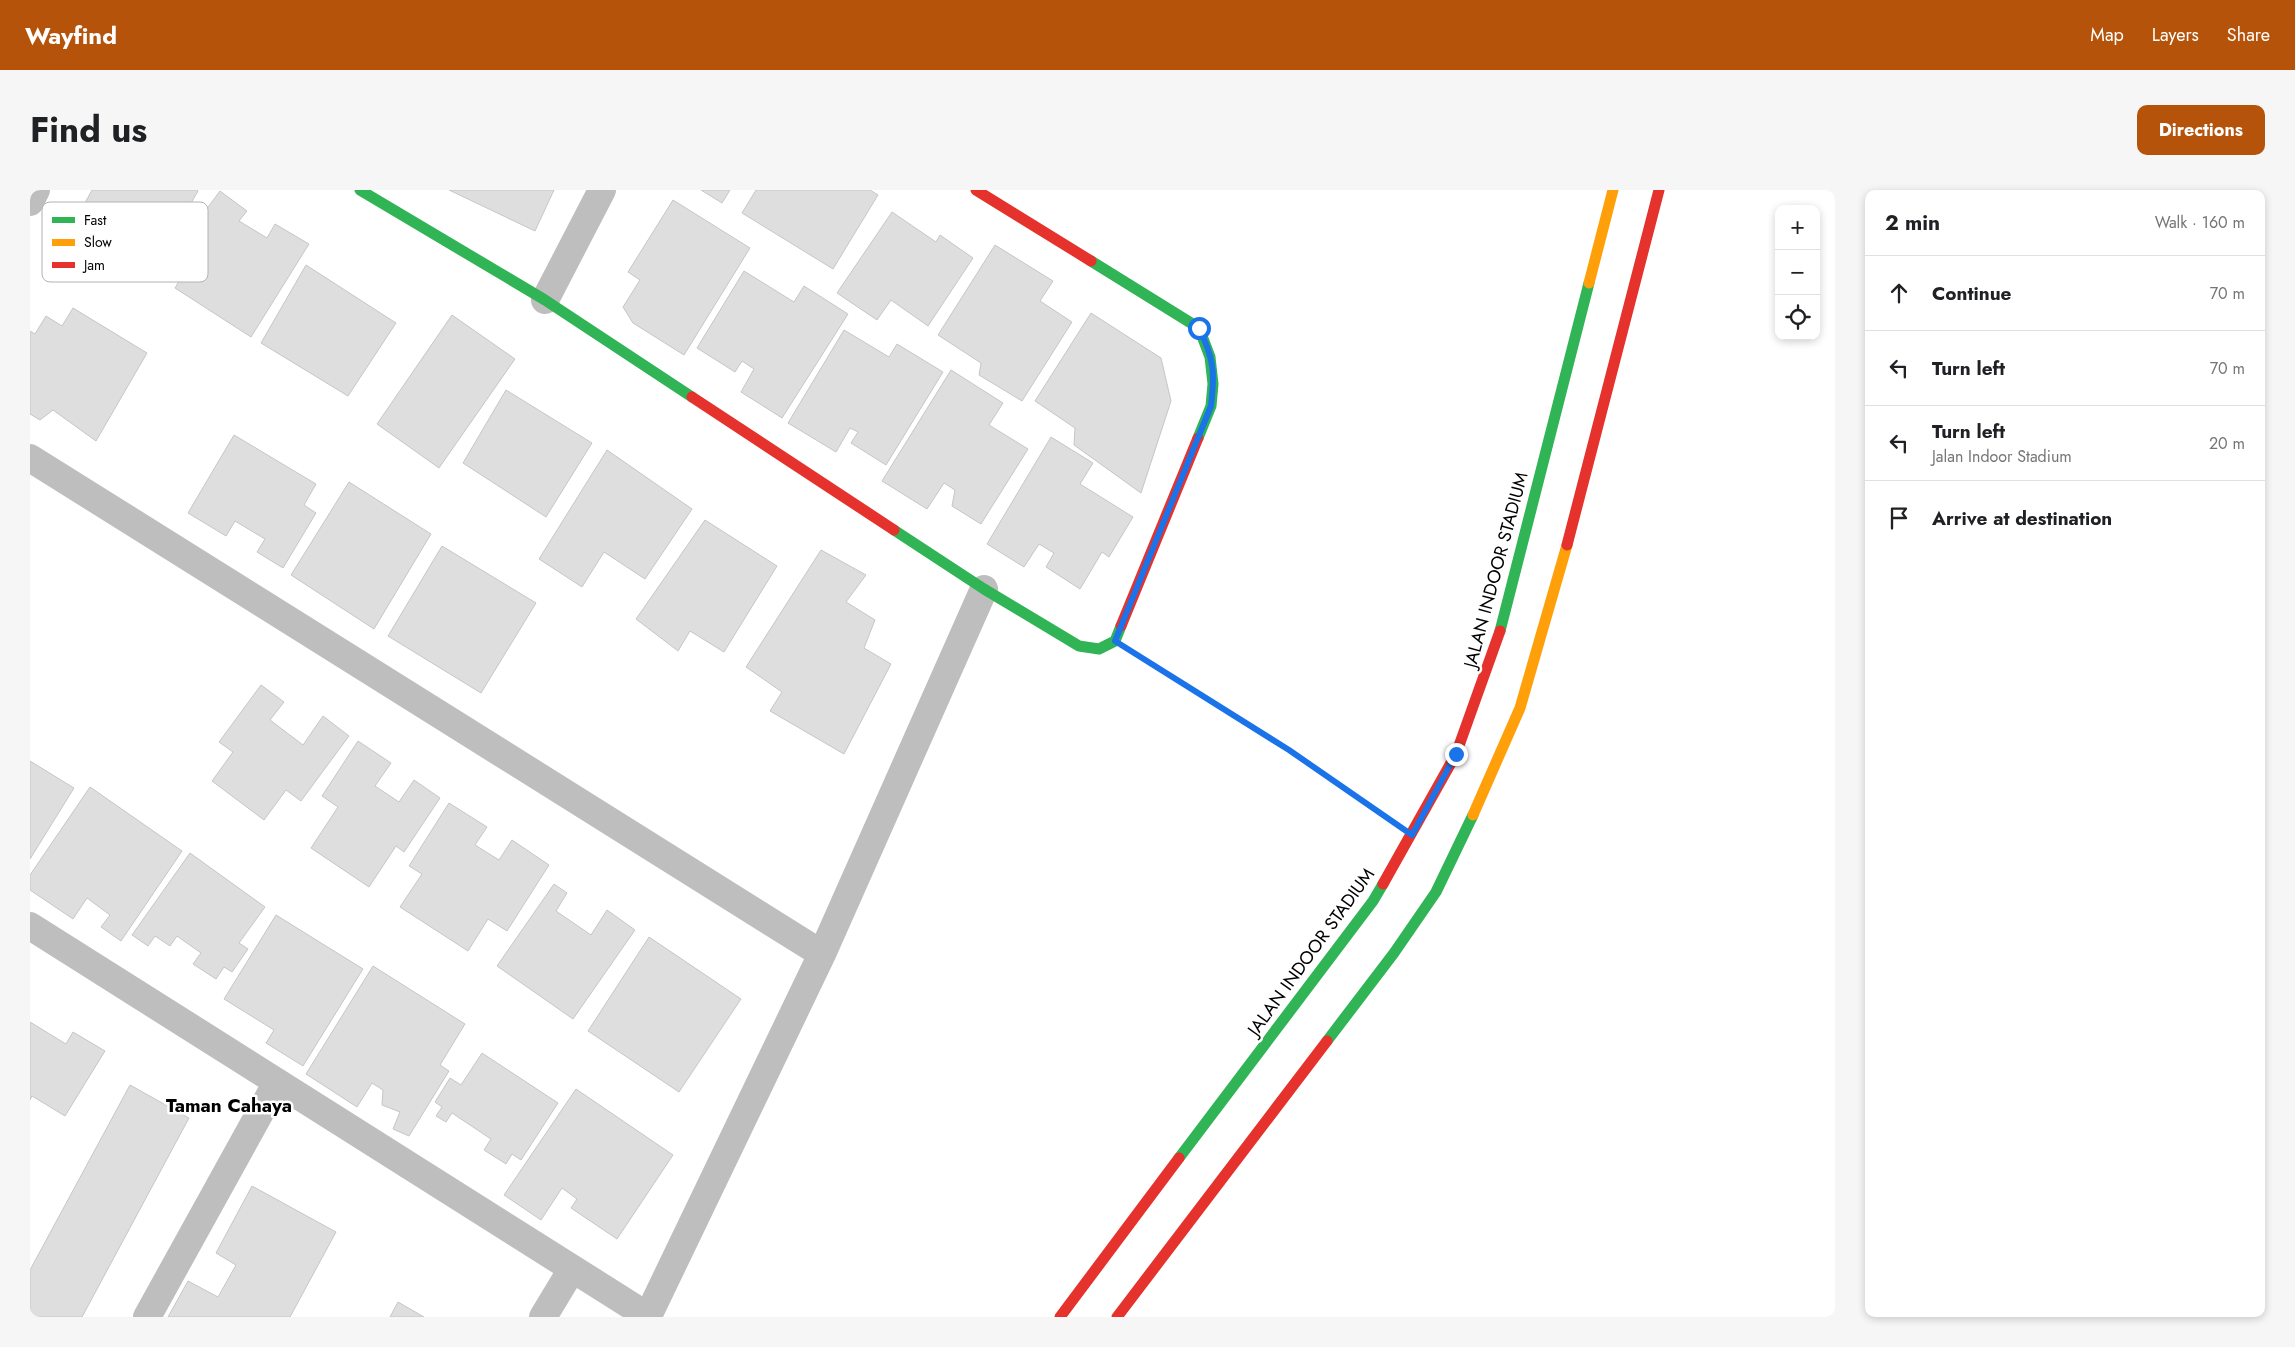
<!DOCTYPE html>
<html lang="en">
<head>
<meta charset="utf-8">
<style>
  :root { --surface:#fff; --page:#f6f6f6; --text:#202124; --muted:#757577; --line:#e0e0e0; --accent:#b45309 }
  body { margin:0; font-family:Jost,sans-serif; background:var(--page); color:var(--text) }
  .controls { position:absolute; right:15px; top:15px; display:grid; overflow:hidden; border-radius:10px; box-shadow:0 2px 8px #0003 }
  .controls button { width:45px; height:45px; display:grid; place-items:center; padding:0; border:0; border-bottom:1px solid var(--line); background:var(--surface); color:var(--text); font:25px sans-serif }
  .stop { position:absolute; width:15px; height:15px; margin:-11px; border:4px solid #1a73e8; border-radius:50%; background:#fff }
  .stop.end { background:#1a73e8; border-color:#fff; box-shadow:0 1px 5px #0008 }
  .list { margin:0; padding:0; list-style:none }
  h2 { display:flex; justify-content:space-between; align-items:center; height:65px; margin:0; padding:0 20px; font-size:21px }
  h2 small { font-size:16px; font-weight:400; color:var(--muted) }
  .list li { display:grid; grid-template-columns:32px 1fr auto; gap:15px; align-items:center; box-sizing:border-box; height:75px; padding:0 20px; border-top:1px solid var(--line) }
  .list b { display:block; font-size:19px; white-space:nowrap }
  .list p { margin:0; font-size:16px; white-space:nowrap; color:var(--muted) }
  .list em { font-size:16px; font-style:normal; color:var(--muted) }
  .icon { flex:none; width:28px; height:28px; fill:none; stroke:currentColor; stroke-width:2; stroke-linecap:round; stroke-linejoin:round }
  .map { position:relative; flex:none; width:1805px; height:1127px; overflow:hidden; border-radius:10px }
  header { display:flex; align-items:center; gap:30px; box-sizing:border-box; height:70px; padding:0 25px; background:var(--accent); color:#fff }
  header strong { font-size:24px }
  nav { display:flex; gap:28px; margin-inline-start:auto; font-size:18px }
  .intro { display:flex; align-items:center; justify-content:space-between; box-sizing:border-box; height:120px; padding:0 30px }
  h1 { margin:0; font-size:35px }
  .button { padding:12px 22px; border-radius:10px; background:var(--accent); color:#fff; font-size:18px; font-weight:700 }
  main { display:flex; gap:30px; padding:0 30px }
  aside { flex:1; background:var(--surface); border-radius:10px; box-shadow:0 2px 8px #0003 }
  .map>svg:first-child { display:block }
</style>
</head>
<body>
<header>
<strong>Wayfind</strong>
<nav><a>Map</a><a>Layers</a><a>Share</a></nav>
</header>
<div class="intro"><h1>Find us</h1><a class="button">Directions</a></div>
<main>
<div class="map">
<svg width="1805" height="1127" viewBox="0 0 1805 1127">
  <rect width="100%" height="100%" fill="#fff"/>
  <!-- building -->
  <path fill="#dedede" stroke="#c6c6c6" d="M 62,0 L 167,0 L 168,1 L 121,82 L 45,31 Z
    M 419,0 L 524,0 L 505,41 Z
    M 671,0 L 700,0 L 692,13 Z
    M 726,0 L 840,0 L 848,5 L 803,79 L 712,23 Z
    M 190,1 L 217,21 L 209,31 L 237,48 L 245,34 L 279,54 L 221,147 L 145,98 L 171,54 L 158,44 Z
    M 643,10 L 720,58 L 654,165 L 603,133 L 593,117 L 610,90 L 598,82 Z
    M 862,22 L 906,52 L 910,45 L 943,68 L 898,136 L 861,110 L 847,130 L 807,103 Z
    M 965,55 L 1023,91 L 1010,111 L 1042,132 L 992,211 L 949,185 L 951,173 L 908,145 Z
    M 276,75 L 366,133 L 318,206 L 231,153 Z
    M 714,81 L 764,112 L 774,96 L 818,124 L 752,228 L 711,202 L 724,179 L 712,171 L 705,182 L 667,158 Z
    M 43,118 L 117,163 L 66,251 L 23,220 L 10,230 L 0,224 L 0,141 L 5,144 L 16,126 L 32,136 Z
    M 1061,123 L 1131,168 L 1141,211 L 1111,303 L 1044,255 L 1045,238 L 1005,211 Z
    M 422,125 L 485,169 L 409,278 L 347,234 Z
    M 814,140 L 859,167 L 867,154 L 913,182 L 856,275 L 821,253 L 828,242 L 820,238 L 806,262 L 758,233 Z
    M 921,180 L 973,213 L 959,235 L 998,259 L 951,334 L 922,316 L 925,300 L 914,293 L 897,319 L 852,291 Z
    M 476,200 L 562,253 L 516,327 L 433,273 Z
    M 204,245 L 286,294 L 274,315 L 286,323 L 253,378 L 227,362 L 235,349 L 205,331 L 196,346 L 158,323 Z
    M 1021,247 L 1063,273 L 1050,294 L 1103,327 L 1079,367 L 1072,362 L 1050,399 L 1016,377 L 1024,363 L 1009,354 L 994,377 L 957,354 Z
    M 577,260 L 662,319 L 615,389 L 574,362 L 552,397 L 509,369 Z
    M 319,292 L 401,344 L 344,439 L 261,385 Z
    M 675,330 L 747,376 L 694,462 L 660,441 L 648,461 L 606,429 Z
    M 412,356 L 506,413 L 451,503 L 358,446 Z
    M 791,360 L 836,385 L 816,412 L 845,430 L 834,458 L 861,474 L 814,564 L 740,521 L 752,502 L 716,477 Z
    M 231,495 L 254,512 L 240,530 L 273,555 L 293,526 L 319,546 L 271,611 L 256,600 L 234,630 L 182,591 L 203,562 L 189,552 Z
    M 328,551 L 361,573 L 345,596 L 369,612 L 384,590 L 410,608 L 374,662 L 366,656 L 339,697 L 281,658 L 308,617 L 292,606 Z
    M 0,571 L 44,598 L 0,669 Z
    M 60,597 L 152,661 L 91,751 L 71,737 L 80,725 L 57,708 L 43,729 L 0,700 L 0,685 Z
    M 419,613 L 457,637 L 445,655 L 469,670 L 482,650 L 519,675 L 477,741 L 458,729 L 438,761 L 370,717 L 392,684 L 379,676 Z
    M 160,663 L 235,717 L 209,753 L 218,759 L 202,782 L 194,777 L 186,789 L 163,774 L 171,763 L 147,746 L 140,756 L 125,746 L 118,756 L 102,745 Z
    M 524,694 L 537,703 L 526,721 L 561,745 L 577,720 L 605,740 L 543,829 L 467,776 Z
    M 246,725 L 333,779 L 273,876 L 236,853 L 244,840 L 194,809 Z
    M 619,747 L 711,809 L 649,902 L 558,841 Z
    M 343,776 L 435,834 L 410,875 L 419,881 L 379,946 L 363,939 L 370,922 L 352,915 L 353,900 L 342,893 L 327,917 L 276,884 Z
    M 0,832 L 36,854 L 43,842 L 75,861 L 35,926 L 2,906 L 0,910 Z
    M 452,863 L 528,913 L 491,970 L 482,964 L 476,974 L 454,960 L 461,949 L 422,923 L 416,932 L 406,926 L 412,917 L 405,912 L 420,888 L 431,895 Z
    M 100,895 L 159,928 L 52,1127 L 0,1127 L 0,1080 Z
    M 546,899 L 643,965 L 587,1049 L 541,1018 L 547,1009 L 532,998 L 511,1030 L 474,1005 Z
    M 222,996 L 306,1042 L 260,1127 L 138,1127 L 158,1091 L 188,1107 L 206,1075 L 186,1063 Z
    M 368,1112 L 394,1127 L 360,1127 Z"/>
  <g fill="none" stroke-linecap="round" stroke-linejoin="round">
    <!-- path -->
    <path stroke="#b9b9b9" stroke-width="3" stroke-dasharray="1 2.5" stroke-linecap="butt" d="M 1111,467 L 1259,560 L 1357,628"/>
    <!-- street -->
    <path stroke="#bebebe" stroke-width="28" d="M 0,12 L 6,0
      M 515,110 L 572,0
      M 0,268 L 792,764
      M 0,736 L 619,1127
      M 618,1126 L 792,764 L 954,399
      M 117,1127 L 247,892
      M 513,1127 L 542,1079"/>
    <!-- fast -->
    <path stroke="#30b455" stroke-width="11" d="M 330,0 L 515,110 L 662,207
      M 1061,71 L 1169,138 L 1180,167 L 1183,194 L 1181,216 L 1168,248
      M 864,340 L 954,399 L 1049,456 L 1069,459 L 1085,451 L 1091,436
      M 1470,441 L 1559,93
      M 1297,851 L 1364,763 L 1406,702 L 1443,625
      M 1149,968 L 1343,711 L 1353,694"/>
    <!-- slow -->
    <path stroke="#ff9f0a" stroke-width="11" d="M 1559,93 L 1583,0
      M 1443,625 L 1490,518 L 1537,355"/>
    <!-- jam -->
    <path stroke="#e5322d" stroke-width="11" d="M 946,0 L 1061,71
      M 662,207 L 864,340
      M 1537,355 L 1629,0
      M 1091,436 L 1168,248
      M 1353,694 L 1426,564 L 1470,441
      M 1030,1127 L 1149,968
      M 1087,1127 L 1297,851"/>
  </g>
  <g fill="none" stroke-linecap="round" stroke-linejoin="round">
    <!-- route -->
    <path stroke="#1a73e8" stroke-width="6" d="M 1169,138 C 1184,169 1185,182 1181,216 L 1085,451 L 1259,560 L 1382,645 L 1426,564"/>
  </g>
  <g text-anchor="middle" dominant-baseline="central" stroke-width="5" stroke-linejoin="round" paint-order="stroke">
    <!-- street labels -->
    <g font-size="18" fill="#000" stroke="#fff">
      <text transform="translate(1466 380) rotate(-75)">JALAN INDOOR STADIUM</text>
      <text transform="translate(1281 762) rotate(-54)">JALAN INDOOR STADIUM</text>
    </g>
    <!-- neighbourhood labels -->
    <g font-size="19" font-weight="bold" fill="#000" stroke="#fff">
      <text x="199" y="915">Taman Cahaya</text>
    </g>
  </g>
  <!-- legend -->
  <rect x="12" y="12" width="166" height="80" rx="8" fill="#fff" stroke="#b2b2b2" stroke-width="1"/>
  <rect x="22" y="27" width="23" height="6" fill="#30b455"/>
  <rect x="22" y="49" width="23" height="7" fill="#ff9f0a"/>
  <rect x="22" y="72" width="23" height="6" fill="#e5322d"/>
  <g font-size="14" fill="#000">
    <text x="54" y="35">Fast</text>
    <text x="54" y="57">Slow</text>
    <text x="54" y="80">Jam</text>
  </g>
</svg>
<div class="controls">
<button>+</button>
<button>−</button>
<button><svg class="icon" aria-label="locate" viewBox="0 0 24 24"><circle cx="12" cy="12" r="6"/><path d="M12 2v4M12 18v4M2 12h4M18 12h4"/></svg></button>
</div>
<div class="stop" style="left:1169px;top:138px"></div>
<div class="stop end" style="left:1426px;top:564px"></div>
</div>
<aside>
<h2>2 min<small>Walk · 160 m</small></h2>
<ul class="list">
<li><svg class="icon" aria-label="ahead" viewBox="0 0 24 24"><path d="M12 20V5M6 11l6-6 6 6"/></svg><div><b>Continue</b></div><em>70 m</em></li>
<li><svg class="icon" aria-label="left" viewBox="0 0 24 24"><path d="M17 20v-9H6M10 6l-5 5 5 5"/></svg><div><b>Turn left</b></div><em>70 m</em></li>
<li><svg class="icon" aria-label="left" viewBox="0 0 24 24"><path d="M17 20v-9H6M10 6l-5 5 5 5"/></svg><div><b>Turn left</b><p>Jalan Indoor Stadium</p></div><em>20 m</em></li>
<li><svg class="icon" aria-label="arrive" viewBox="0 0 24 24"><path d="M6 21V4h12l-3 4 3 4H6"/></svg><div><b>Arrive at destination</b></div></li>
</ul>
</aside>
</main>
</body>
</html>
